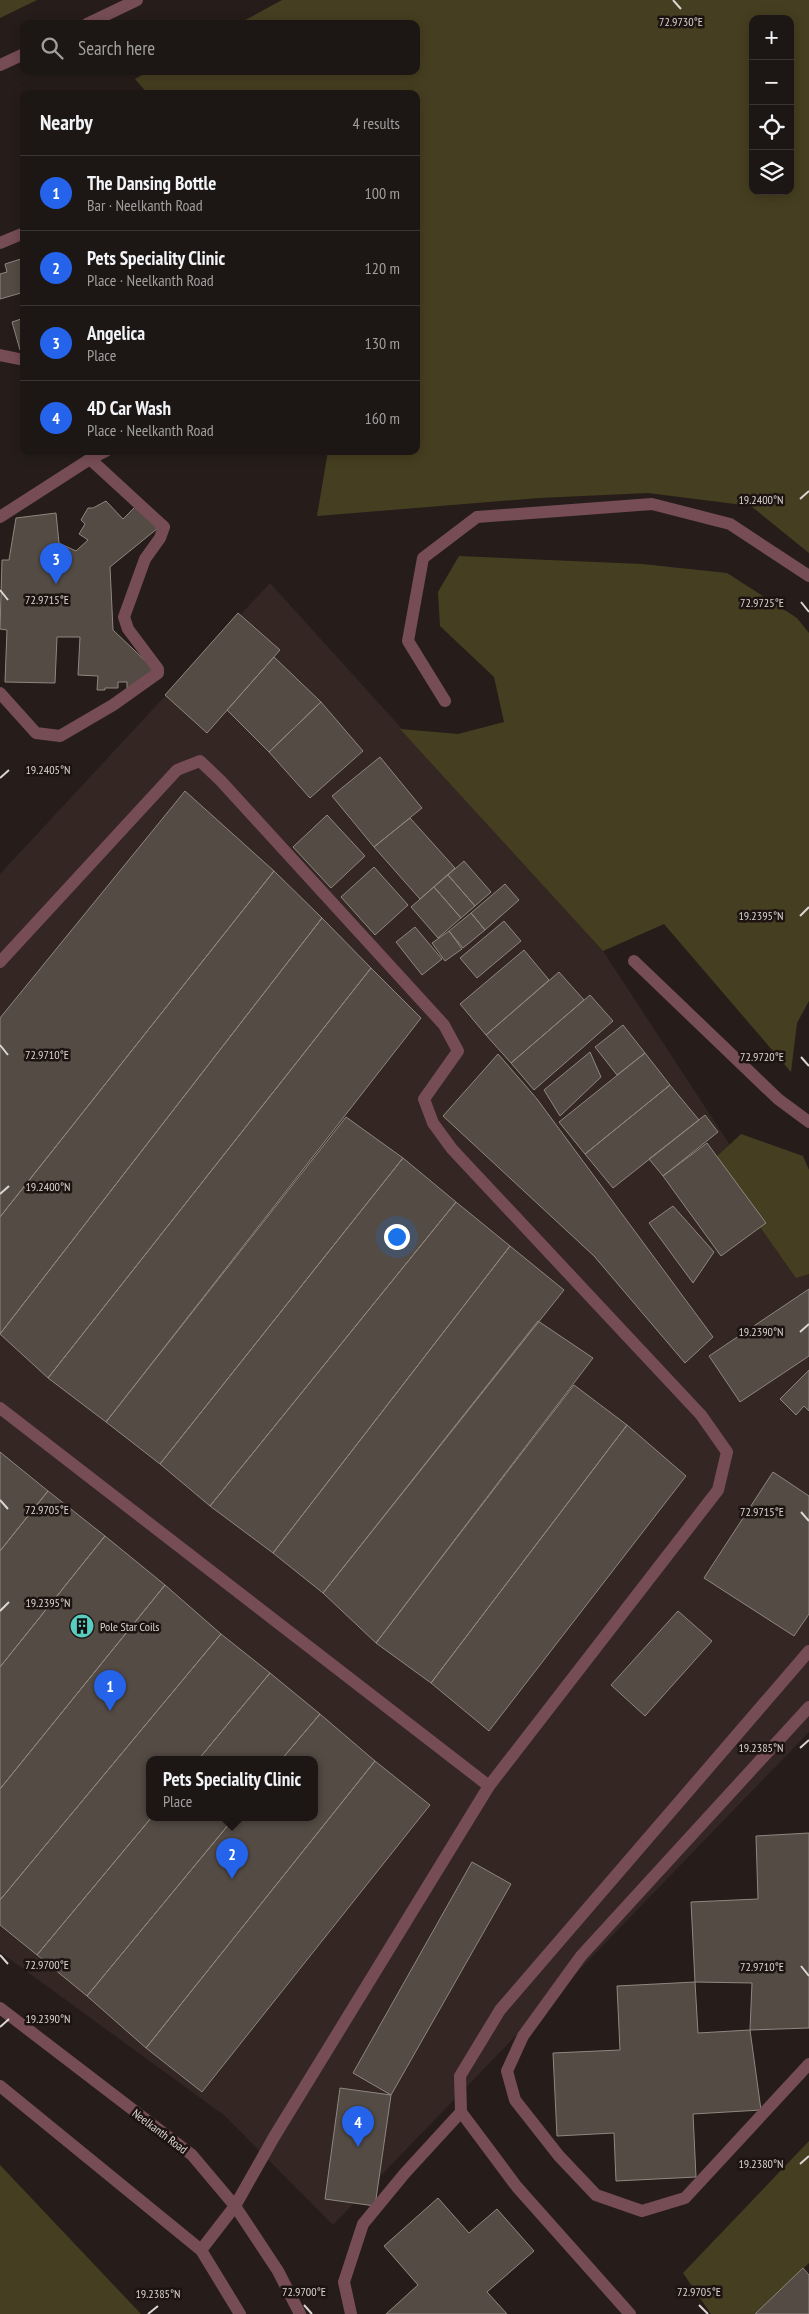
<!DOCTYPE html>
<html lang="en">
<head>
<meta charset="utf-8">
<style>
  :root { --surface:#1c1614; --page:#292322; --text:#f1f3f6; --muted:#a09fa0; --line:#3a3534; --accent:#2563eb }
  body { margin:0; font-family:"PT Sans Narrow",sans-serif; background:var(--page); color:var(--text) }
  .controls { position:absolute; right:15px; top:15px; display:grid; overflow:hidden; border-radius:10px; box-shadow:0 2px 12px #0003 }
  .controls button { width:45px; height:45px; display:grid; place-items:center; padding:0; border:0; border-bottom:1px solid var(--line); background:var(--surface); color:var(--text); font:25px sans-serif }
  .you { position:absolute; left:396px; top:1236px; width:18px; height:18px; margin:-12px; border:4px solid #fff; border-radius:50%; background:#1a73e8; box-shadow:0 0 0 8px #1a73e833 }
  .badge { display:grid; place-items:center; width:32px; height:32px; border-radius:50%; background:var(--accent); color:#fff; font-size:16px; font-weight:700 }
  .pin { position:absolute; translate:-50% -41px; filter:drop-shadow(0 1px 2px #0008) }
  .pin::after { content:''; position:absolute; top:26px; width:18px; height:15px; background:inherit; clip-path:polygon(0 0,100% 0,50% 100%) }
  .popup { position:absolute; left:146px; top:1756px; width:172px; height:65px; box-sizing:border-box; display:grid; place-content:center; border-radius:10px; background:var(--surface); filter:drop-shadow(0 1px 4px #0005); font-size:16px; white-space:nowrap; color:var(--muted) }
  .popup b { font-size:19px; color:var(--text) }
  .popup::after { content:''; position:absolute; left:50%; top:100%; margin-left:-10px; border:10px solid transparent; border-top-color:var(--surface) }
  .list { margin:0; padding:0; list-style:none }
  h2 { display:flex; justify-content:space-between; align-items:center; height:65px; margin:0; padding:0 20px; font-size:21px }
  h2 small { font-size:16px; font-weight:400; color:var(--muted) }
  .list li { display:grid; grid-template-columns:32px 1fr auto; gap:15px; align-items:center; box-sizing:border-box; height:75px; padding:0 20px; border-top:1px solid var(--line) }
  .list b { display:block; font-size:19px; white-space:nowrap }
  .list p { margin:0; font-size:16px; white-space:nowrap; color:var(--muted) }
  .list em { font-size:16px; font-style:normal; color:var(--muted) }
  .icon { flex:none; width:28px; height:28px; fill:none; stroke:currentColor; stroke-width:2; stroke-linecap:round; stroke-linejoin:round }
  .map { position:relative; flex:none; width:809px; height:2314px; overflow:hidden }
  .search { position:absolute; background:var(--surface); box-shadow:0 2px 12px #0003; left:20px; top:20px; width:400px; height:55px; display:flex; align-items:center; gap:12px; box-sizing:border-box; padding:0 18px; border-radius:10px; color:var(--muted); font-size:19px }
  .panel { position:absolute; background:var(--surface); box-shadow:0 2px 12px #0003; left:20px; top:90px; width:400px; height:365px; border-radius:10px }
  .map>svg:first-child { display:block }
</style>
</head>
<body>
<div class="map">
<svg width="809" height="2314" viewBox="0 0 809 2314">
  <rect width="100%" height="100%" fill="#261d1a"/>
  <!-- built -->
  <path fill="#342622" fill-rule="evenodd" d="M 270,583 L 603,951 L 809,1266 L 809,1732 L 333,2225 L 225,2116 L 0,1952 L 0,874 ZM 150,1760 L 314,1760 L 314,1818 L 150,1818 Z"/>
  <!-- green -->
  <path fill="#463e20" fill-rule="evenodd" d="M 0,0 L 37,0 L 0,18 Z
    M 282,0 L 809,0 L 809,553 L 751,506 L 648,493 L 539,498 L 317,516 L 328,451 L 416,451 L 416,94 L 148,94 L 135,79 L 149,71 L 416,71 L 416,24 L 238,24 ZM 753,19 L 790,19 L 790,191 L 753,191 Z
    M 459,556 L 642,564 L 727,573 L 797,618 L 809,633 L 809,1001 L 797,1023 L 791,1072 L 664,924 L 603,951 L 400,729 L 458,734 L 504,722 L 494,677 L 440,626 L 438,592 Z
    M 741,1134 L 803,1156 L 809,1170 L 809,1274 L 796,1278 L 713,1160 Z
    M 809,2141 L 809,2263 L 755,2314 L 711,2314 L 683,2273 Z
    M 0,2165 L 141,2314 L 0,2314 Z"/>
  <!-- building -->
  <path fill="#534b44" stroke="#8f877f" d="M 24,258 L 24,302 L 21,293 L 0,299 L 0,274 L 7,272 L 5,264 Z
    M 24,318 L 24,349 L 20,350 L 12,322 Z
    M 106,501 L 123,519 L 136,506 L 158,528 L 110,567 L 113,630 L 156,671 L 127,688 L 127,682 L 118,682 L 118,688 L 105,688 L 105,690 L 97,690 L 98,676 L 78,675 L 80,637 L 57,637 L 55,683 L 5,682 L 7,630 L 0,629 L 2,560 L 9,560 L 16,518 L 56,513 L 59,543 L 76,551 L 88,540 L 79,534 L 85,524 L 81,520 L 88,508 L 93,508 Z
    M 238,613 L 280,650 L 207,733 L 165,695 Z
    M 274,657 L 321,702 L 269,752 L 227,710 Z
    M 321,702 L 363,751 L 310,798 L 269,752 Z
    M 380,757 L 422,808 L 374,847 L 332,796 Z
    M 185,791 L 274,871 L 0,1217 L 0,1018 Z
    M 327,815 L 365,856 L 331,888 L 293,847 Z
    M 410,818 L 455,868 L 420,899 L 374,847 Z
    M 464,861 L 491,892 L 475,906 L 448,875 Z
    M 374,867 L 408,905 L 375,935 L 341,897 Z
    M 274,871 L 322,918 L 0,1334 L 0,1217 Z
    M 448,875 L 475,906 L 461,918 L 434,887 Z
    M 505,884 L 519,900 L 485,930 L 471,913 Z
    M 434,887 L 461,918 L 438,938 L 411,907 Z
    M 471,913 L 485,930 L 463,948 L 449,931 Z
    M 322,918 L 371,968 L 48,1378 L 0,1334 Z
    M 504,921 L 521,941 L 477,978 L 460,958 Z
    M 415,927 L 442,959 L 422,975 L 396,942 Z
    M 449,931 L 462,949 L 445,961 L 432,943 Z
    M 524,950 L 549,980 L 486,1035 L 460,1004 Z
    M 371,968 L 421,1018 L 106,1422 L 48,1378 Z
    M 559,972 L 584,1000 L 511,1063 L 486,1035 Z
    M 590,995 L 613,1021 L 534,1090 L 511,1063 Z
    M 623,1025 L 645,1053 L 617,1075 L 595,1047 Z
    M 590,1052 L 601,1077 L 560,1116 L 544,1090 Z
    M 645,1053 L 670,1085 L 585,1154 L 559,1122 Z
    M 498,1054 L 537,1099 L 713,1337 L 685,1363 L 594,1256 L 443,1116 Z
    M 670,1085 L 699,1120 L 613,1188 L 585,1154 Z
    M 705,1115 L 718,1132 L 663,1176 L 649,1159 Z
    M 346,1117 L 403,1158 L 160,1464 L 106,1422 Z
    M 707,1143 L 766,1223 L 721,1256 L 663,1176 Z
    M 403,1158 L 456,1202 L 210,1506 L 160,1464 Z
    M 456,1202 L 510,1246 L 273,1553 L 210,1506 Z
    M 673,1206 L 714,1252 L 693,1283 L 649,1223 Z
    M 510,1246 L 564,1290 L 323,1593 L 273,1553 Z
    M 809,1289 L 809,1356 L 740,1402 L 709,1356 Z
    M 538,1321 L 593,1358 L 376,1643 L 323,1593 Z
    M 809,1370 L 809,1411 L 804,1406 L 796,1415 L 780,1399 Z
    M 574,1385 L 627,1425 L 431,1683 L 376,1643 Z
    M 627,1425 L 686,1476 L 489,1731 L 431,1683 Z
    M 0,1452 L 48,1491 L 0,1551 Z
    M 773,1472 L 809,1496 L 809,1614 L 794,1636 L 704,1578 Z
    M 48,1491 L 105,1536 L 0,1667 L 0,1551 Z
    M 105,1536 L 165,1585 L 0,1789 L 0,1667 Z
    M 165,1585 L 221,1634 L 0,1900 L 0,1789 Z
    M 678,1611 L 712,1641 L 645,1716 L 611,1685 Z
    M 221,1634 L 270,1673 L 198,1760 L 150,1760 L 151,1818 L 37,1955 L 0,1925 L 0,1900 Z
    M 270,1673 L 320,1714 L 281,1760 L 198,1760 Z
    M 320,1714 L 375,1761 L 146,2048 L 87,1996 L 234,1818 L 314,1818 L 314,1760 L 281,1760 Z
    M 375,1761 L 430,1805 L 202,2092 L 146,2048 Z
    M 151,1818 L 234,1818 L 87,1996 L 37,1955 Z
    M 809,1833 L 809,2028 L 750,2030 L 752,1983 L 695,1982 L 691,1902 L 758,1899 L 756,1836 Z
    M 472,1862 L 511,1884 L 391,2095 L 353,2073 Z
    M 695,1982 L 698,2033 L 750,2030 L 761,2110 L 693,2114 L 696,2177 L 616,2181 L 614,2133 L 557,2136 L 553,2053 L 620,2050 L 617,1986 Z
    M 340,2088 L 391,2095 L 375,2206 L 325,2199 Z
    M 438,2198 L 469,2233 L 497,2209 L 534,2251 L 487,2292 L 507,2314 L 386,2314 L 418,2285 L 384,2246 Z
    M 803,2268 L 809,2275 L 809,2314 L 755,2314 Z"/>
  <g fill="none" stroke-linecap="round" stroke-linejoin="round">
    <!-- minor -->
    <path stroke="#764d55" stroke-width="12" d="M 87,24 L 137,0
      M 0,65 L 24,54
      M 0,243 L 24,233
      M 0,355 L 24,360
      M 0,517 L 90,459 L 106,451
      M 0,693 L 36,733 L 60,736 L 113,705 L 158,673 L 158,669 L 128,629 L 124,617 L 145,559 L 160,538 L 164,527 L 90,459
      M 445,701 L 408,641 L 423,558 L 477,517 L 652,504 L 730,524 L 809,576
      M 634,961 L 778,1099 L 809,1122
      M 0,962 L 177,770 L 200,761 L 221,781 L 444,1025 L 458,1051 L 424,1099 L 433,1123 L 452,1149 L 701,1415 L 727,1452 L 718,1490 L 489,1786 L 274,2137 L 235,2206 L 201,2250
      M 0,1408 L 489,1786
      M 809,1707 L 581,1956 L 523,2036 L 507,2071 L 515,2100 L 559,2156 L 596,2195 L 642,2211 L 685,2198 L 809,2064
      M 0,2008 L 192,2155 L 235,2206 L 278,2271 L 300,2314
      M 0,2086 L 201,2250 L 240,2314
      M 461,2112 L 460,2076 L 500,2010 L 809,1651
      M 351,2314 L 344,2282 L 363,2224 L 405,2173 L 461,2112 L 517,2187 L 630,2314"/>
  </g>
  <!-- ticks -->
  <path fill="none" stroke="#dbd5d3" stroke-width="2" d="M 673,0 L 681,9M 800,499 L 809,491M 0,590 L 8,600M 801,602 L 809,612M 0,778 L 9,770M 800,916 L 809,907M 0,1045 L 8,1055M 801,1057 L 809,1066M 0,1194 L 9,1186M 800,1332 L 809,1324M 0,1500 L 8,1509M 801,1512 L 809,1521M 0,1611 L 9,1602M 800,1748 L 809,1740M 0,1955 L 8,1964M 801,1966 L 809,1976M 0,2027 L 9,2019M 800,2164 L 809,2156M 304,2305 L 312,2314M 699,2305 L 708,2314M 148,2314 L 158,2306"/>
  <!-- icons -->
  <defs>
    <symbol id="building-disc" viewBox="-11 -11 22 22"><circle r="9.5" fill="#58cec0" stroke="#1d1411"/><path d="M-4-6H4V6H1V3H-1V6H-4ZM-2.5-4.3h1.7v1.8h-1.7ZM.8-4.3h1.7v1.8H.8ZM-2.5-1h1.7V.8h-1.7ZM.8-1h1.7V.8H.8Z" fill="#111"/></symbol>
  </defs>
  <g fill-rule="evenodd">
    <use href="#building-disc" x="68" y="1612" width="28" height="28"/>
  </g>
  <g text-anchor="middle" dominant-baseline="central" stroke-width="5" stroke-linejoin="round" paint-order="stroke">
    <!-- poi labels -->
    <g font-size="12" fill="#dbd5d3" stroke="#1d1411" text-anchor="start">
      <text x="100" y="1626">Pole Star Coils</text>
    </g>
    <!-- street labels -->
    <g font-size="12" fill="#dbd5d3" stroke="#1d1411">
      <text transform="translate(160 2131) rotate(37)">Neelkanth Road</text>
    </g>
  </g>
  <g font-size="12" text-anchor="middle" fill="#dbd5d3" stroke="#1d1411" stroke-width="5" stroke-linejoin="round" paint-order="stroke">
    <text x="681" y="26">72.9730°E</text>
    <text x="761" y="504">19.2400°N</text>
    <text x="47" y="604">72.9715°E</text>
    <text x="762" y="607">72.9725°E</text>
    <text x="48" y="774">19.2405°N</text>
    <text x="761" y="920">19.2395°N</text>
    <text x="47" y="1059">72.9710°E</text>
    <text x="762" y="1061">72.9720°E</text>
    <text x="48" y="1191">19.2400°N</text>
    <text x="761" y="1336">19.2390°N</text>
    <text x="47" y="1514">72.9705°E</text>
    <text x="762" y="1516">72.9715°E</text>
    <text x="48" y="1607">19.2395°N</text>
    <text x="761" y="1752">19.2385°N</text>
    <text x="47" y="1969">72.9700°E</text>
    <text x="762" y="1971">72.9710°E</text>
    <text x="48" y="2023">19.2390°N</text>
    <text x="761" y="2168">19.2380°N</text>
    <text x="304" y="2296">72.9700°E</text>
    <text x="699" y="2296">72.9705°E</text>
    <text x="158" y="2298">19.2385°N</text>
  </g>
</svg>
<div class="controls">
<button>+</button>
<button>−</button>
<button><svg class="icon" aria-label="locate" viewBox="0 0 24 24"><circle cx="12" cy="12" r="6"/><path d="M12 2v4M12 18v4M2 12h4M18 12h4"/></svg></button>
<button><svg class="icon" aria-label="layers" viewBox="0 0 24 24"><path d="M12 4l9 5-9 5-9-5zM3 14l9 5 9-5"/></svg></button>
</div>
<div class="you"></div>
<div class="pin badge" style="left:110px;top:1711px">1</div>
<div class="pin badge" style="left:232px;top:1879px">2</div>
<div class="popup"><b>Pets Speciality Clinic</b>Place</div>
<div class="pin badge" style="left:56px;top:584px">3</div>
<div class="pin badge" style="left:358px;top:2147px">4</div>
<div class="search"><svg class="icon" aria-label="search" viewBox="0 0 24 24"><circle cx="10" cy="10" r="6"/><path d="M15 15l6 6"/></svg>Search here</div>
<section class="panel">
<h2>Nearby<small>4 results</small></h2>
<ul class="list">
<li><span class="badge">1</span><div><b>The Dansing Bottle</b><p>Bar · Neelkanth Road</p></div><em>100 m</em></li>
<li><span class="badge">2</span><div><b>Pets Speciality Clinic</b><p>Place · Neelkanth Road</p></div><em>120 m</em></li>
<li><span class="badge">3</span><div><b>Angelica</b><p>Place</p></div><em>130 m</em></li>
<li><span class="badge">4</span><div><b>4D Car Wash</b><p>Place · Neelkanth Road</p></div><em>160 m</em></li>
</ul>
</section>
</div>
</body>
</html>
